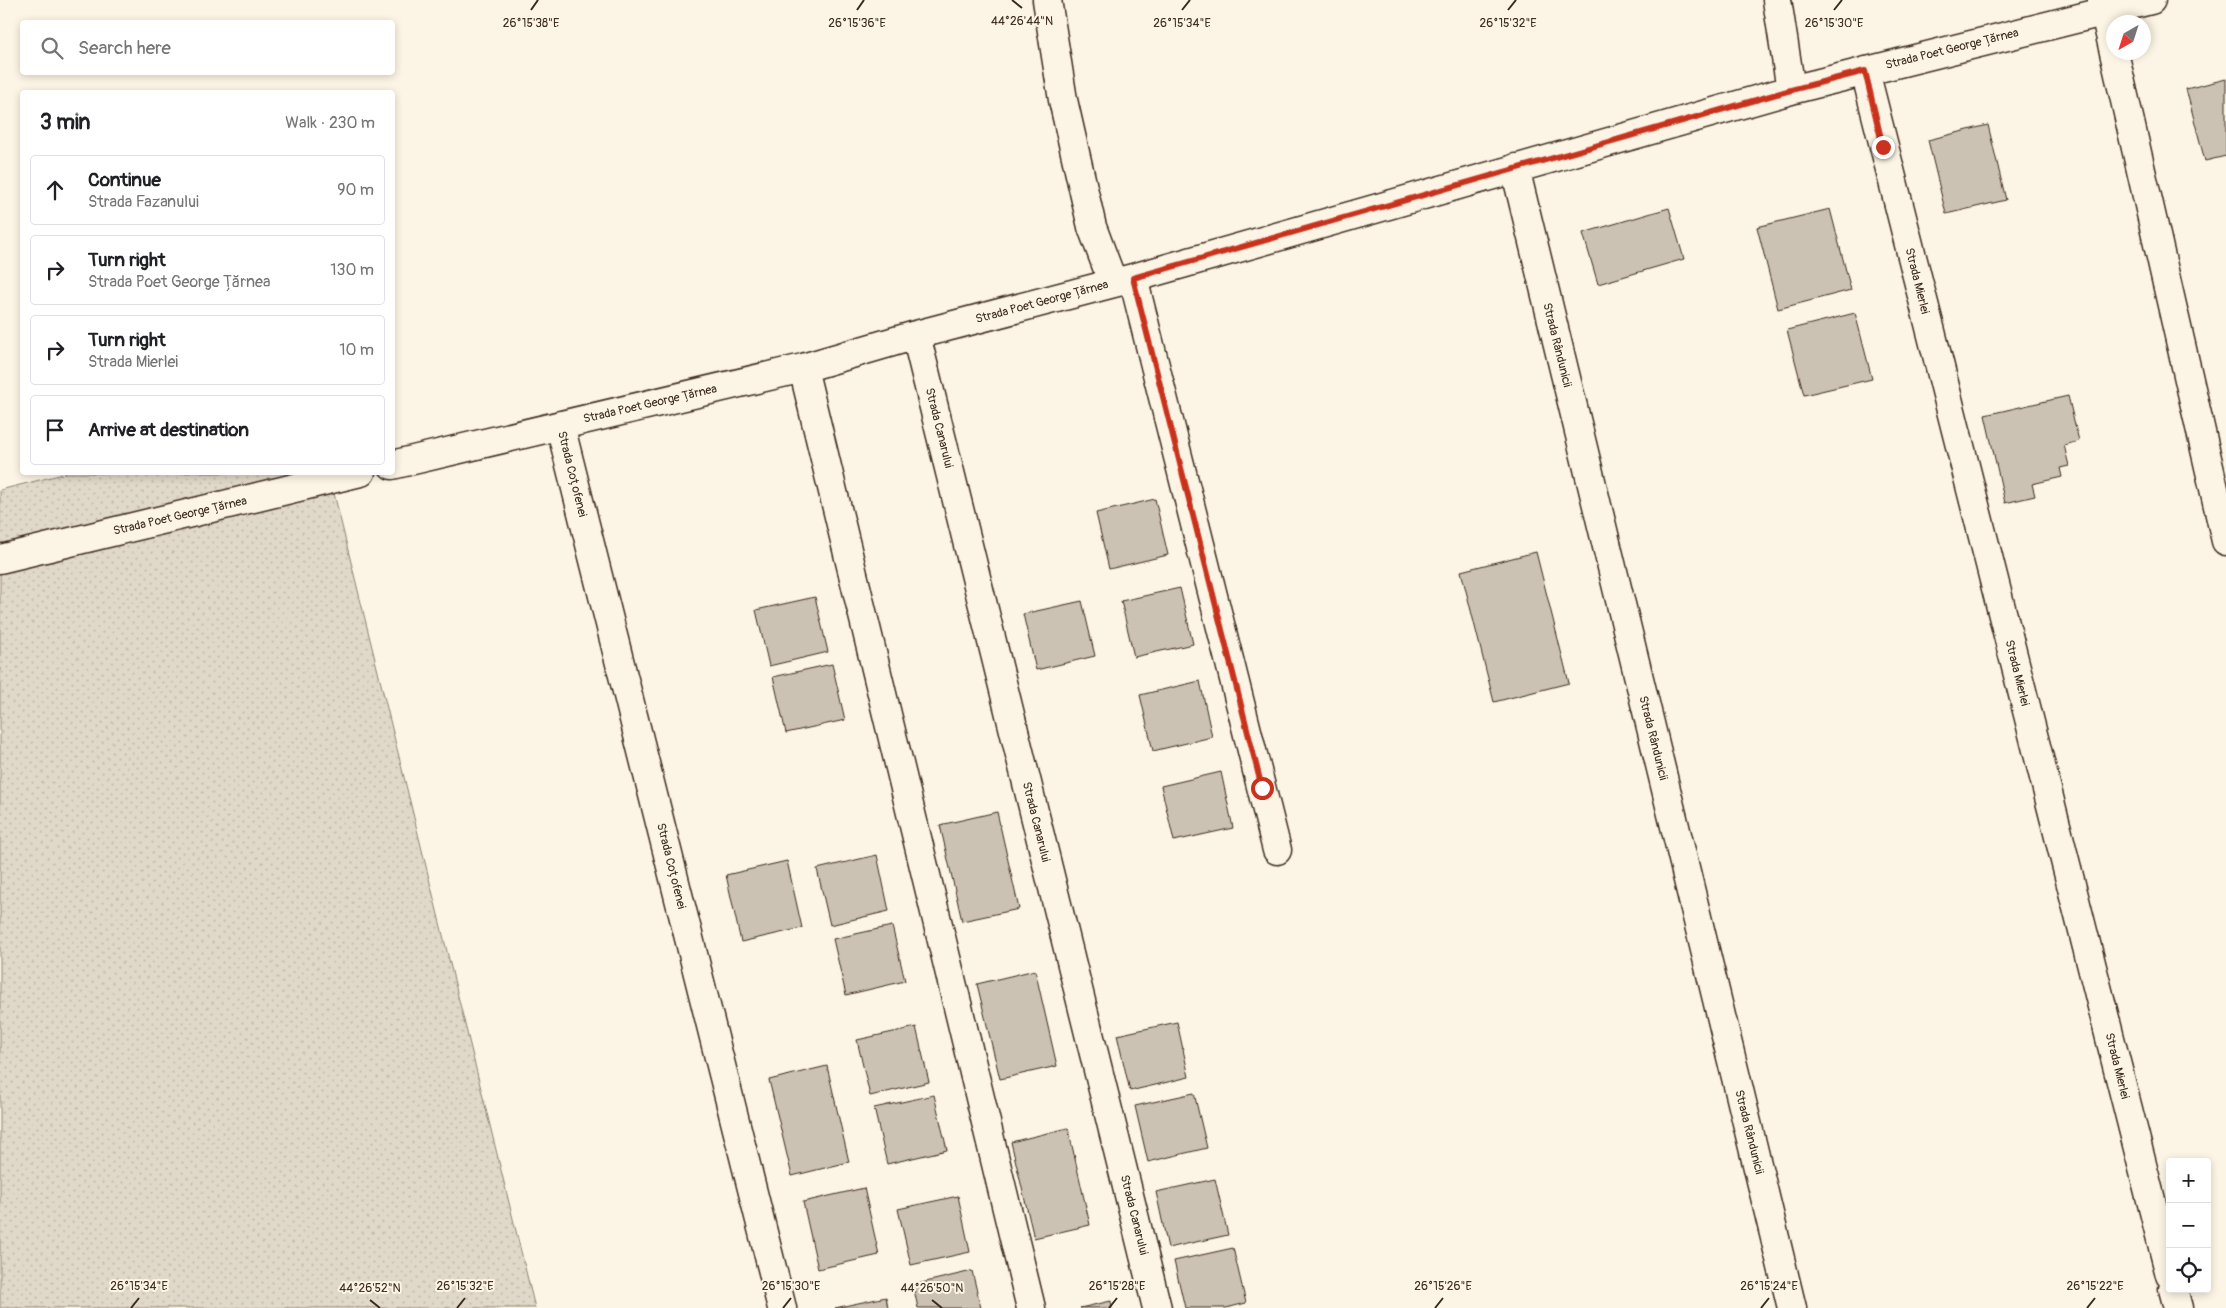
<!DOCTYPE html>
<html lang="en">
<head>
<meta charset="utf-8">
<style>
  :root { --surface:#fff; --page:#f2f2f2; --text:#202124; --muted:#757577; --line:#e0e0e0 }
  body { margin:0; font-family:Pangolin,sans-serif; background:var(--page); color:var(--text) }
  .controls { position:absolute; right:15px; bottom:15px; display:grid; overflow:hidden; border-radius:5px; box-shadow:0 2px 8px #0003 }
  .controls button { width:45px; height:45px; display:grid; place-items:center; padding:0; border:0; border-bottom:1px solid var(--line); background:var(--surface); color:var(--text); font:25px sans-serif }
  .compass { position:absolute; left:2106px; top:15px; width:45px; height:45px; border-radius:50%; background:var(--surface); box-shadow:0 2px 8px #0003; rotate:219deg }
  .stop { position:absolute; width:15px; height:15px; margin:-11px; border:4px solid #c8321e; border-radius:50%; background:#fff }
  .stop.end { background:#c8321e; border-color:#fff; box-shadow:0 1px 5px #0008 }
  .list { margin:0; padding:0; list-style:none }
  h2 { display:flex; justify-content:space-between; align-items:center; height:65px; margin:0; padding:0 20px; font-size:21px }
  h2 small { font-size:16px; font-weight:400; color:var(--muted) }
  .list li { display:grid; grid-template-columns:32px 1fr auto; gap:15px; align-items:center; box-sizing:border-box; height:70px; margin:0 10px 10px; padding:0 10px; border:1px solid var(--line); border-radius:5px }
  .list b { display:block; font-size:19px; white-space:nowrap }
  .list p { margin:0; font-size:16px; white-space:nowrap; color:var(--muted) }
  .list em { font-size:16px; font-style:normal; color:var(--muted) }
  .icon { flex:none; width:28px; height:28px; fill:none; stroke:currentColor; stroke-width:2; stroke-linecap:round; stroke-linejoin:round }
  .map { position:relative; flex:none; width:2226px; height:1308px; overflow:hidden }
  .search { position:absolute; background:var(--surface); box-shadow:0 2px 8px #0003; left:20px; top:20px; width:375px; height:55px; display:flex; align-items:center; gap:12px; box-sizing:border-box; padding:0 18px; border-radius:5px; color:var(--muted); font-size:19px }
  .panel { position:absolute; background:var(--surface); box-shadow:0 2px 8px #0003; left:20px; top:90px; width:375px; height:385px; border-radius:5px }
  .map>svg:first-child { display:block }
</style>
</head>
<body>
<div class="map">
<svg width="2226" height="1308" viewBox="0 0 2226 1308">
  <defs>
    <pattern id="grass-dots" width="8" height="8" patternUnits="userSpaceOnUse" patternTransform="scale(1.25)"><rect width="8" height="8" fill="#e0d8c8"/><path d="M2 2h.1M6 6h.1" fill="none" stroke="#c1baab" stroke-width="1.8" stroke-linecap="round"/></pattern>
  </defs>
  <rect width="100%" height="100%" fill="#fcf5e5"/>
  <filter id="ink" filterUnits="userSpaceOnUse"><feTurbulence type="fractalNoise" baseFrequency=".02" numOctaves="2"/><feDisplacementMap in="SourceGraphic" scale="10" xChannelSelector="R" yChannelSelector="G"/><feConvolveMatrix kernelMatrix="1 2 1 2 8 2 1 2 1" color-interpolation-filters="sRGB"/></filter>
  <g filter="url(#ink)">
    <!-- grass -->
    <path fill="url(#grass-dots)" stroke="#8e8173" d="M 67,473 L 329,473 L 535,1308 L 0,1308 L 0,490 Z"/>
    <!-- building -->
    <path fill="#ccc2b3" stroke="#3b2a1e" d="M 2226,79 L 2226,156 L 2205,161 L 2186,89 Z
      M 1988,125 L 2006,200 L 1946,214 L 1928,140 Z
      M 1669,208 L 1684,259 L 1598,284 L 1583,233 Z
      M 1830,209 L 1851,290 L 1778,309 L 1757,227 Z
      M 1855,313 L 1872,379 L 1804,395 L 1787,330 Z
      M 2068,396 L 2079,441 L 2064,445 L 2069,466 L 2060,468 L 2062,477 L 2032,484 L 2035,496 L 2005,503 L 1985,415 Z
      M 1155,499 L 1168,555 L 1109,569 L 1096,513 Z
      M 1536,552 L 1569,683 L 1494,702 L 1461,571 Z
      M 1180,588 L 1193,644 L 1134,657 L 1121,601 Z
      M 815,597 L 828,652 L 769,666 L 756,610 Z
      M 1082,601 L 1095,656 L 1036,670 L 1023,614 Z
      M 832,664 L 845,720 L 786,733 L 773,677 Z
      M 1200,681 L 1212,737 L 1153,751 L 1140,695 Z
      M 1221,772 L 1233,828 L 1174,841 L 1161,786 Z
      M 997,812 L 1019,909 L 962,921 L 940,825 Z
      M 877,855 L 889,911 L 830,925 L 817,869 Z
      M 787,861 L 802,928 L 741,942 L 726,875 Z
      M 892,926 L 905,981 L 846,995 L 833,939 Z
      M 1035,970 L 1057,1066 L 1000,1079 L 977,984 Z
      M 1177,1022 L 1189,1077 L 1130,1091 L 1117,1035 Z
      M 916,1027 L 929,1082 L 870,1096 L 857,1040 Z
      M 827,1066 L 849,1162 L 792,1176 L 769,1080 Z
      M 1194,1093 L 1207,1148 L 1148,1162 L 1135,1106 Z
      M 934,1095 L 947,1150 L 887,1164 L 874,1108 Z
      M 1068,1128 L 1090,1225 L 1034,1238 L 1011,1142 Z
      M 1215,1179 L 1228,1235 L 1168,1248 L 1156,1192 Z
      M 864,1188 L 879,1255 L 818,1269 L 803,1202 Z
      M 958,1196 L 970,1252 L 911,1265 L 898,1209 Z
      M 1233,1248 L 1246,1303 L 1226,1308 L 1185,1308 L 1174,1261 Z
      M 972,1271 L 981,1308 L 918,1308 L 913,1285 Z
      M 886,1297 L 888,1308 L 835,1308 Z
      M 1111,1301 L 1112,1308 L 1080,1308 Z"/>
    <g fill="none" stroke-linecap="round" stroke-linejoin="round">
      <defs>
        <path id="minor" d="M 1047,0 L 1063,100 L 1092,227 L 1113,283
          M 1777,0 L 1791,90
          M 2102,0 L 2226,541
          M 1865,71 L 2170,1275
          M 1515,168 L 1792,1308
          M 1133,278 L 1277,850
          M 916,335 L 1157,1308
          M 803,368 L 1031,1308
          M 560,425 L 782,1308
          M 392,465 L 803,368 L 916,335 L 1133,278 L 1791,90 L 2151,0
          M 0,559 L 361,472
          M 2173,1289 L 2178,1308"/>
      </defs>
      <!-- minor casing -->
      <use href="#minor" stroke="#3b2a1e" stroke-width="31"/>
      <!-- minor -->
      <use href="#minor" stroke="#fcf5e5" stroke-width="28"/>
    </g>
  </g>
  <g fill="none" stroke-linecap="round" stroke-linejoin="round" filter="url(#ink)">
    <!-- route -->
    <path stroke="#c8321e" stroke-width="6" d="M 1262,788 L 1133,278 L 1791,90 L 1865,71 L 1883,147"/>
  </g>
  <!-- ticks -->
  <path fill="none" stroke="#3b2a1e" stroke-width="2" d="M 1012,0 L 1022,8M 531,10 L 538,0M 857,10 L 864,0M 1182,10 L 1190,0M 1508,10 L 1516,0M 1834,10 L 1842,0M 370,1300 L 380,1308M 932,1300 L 942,1308M 131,1308 L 139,1298M 457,1308 L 465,1298M 783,1308 L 791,1298M 1109,1308 L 1117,1298M 1435,1308 L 1443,1298M 1761,1308 L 1769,1298M 2087,1308 L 2095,1298"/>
  <g text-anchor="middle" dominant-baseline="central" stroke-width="4" stroke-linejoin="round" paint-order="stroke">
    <!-- street labels -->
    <g font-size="12" fill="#3b2a1e" stroke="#fcf5e5">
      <text transform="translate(1952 49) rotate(-14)">Strada Poet George Țărnea</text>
      <text transform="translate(1917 281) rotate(76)">Strada Mierlei</text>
      <text transform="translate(1042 302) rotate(-15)">Strada Poet George Țărnea</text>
      <text transform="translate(1557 345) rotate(76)">Strada Rândunicii</text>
      <text transform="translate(650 404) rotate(-13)">Strada Poet George Țărnea</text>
      <text transform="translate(939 428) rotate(76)">Strada Canarului</text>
      <text transform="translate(572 474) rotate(76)">Strada Coțofenei</text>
      <text transform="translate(180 516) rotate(-13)">Strada Poet George Țărnea</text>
      <text transform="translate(2017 673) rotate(76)">Strada Mierlei</text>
      <text transform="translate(1653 738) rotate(76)">Strada Rândunicii</text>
      <text transform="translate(1036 822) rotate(76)">Strada Canarului</text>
      <text transform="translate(671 866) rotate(76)">Strada Coțofenei</text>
      <text transform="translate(2117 1066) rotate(76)">Strada Mierlei</text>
      <text transform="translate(1749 1132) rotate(76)">Strada Rândunicii</text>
      <text transform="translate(1134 1215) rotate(76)">Strada Canarului</text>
    </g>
  </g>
  <g font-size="12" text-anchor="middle" fill="#3b2a1e" stroke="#fcf5e5" stroke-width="4" stroke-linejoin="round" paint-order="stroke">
    <text x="1022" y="25">44°26'44"N</text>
    <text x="531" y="27">26°15'38"E</text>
    <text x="857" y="27">26°15'36"E</text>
    <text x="1182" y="27">26°15'34"E</text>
    <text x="1508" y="27">26°15'32"E</text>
    <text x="1834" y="27">26°15'30"E</text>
    <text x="139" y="1290">26°15'34"E</text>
    <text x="465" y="1290">26°15'32"E</text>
    <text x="791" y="1290">26°15'30"E</text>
    <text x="1117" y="1290">26°15'28"E</text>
    <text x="1443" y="1290">26°15'26"E</text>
    <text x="1769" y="1290">26°15'24"E</text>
    <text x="2095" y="1290">26°15'22"E</text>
    <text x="370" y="1292">44°26'52"N</text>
    <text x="932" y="1292">44°26'50"N</text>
  </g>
</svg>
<div class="controls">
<button>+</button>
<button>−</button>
<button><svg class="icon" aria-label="locate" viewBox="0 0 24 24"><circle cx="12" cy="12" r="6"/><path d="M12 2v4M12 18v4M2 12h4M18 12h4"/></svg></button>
</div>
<svg class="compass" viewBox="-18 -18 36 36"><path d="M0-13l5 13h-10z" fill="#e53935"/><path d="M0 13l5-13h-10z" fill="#757577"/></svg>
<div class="stop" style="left:1262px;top:788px"></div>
<div class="stop end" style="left:1883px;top:147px"></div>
<div class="search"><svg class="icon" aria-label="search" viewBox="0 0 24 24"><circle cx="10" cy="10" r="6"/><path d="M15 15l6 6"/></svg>Search here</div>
<section class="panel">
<h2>3 min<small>Walk · 230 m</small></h2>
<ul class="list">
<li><svg class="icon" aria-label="ahead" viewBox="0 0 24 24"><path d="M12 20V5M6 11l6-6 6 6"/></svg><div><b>Continue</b><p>Strada Fazanului</p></div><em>90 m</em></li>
<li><svg class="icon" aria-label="right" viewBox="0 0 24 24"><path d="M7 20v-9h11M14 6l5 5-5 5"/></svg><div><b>Turn right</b><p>Strada Poet George Țărnea</p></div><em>130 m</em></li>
<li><svg class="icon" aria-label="right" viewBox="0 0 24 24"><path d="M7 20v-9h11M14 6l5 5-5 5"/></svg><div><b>Turn right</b><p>Strada Mierlei</p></div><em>10 m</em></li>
<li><svg class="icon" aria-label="arrive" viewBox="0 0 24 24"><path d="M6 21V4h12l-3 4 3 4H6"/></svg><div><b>Arrive at destination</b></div></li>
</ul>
</section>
</div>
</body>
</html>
